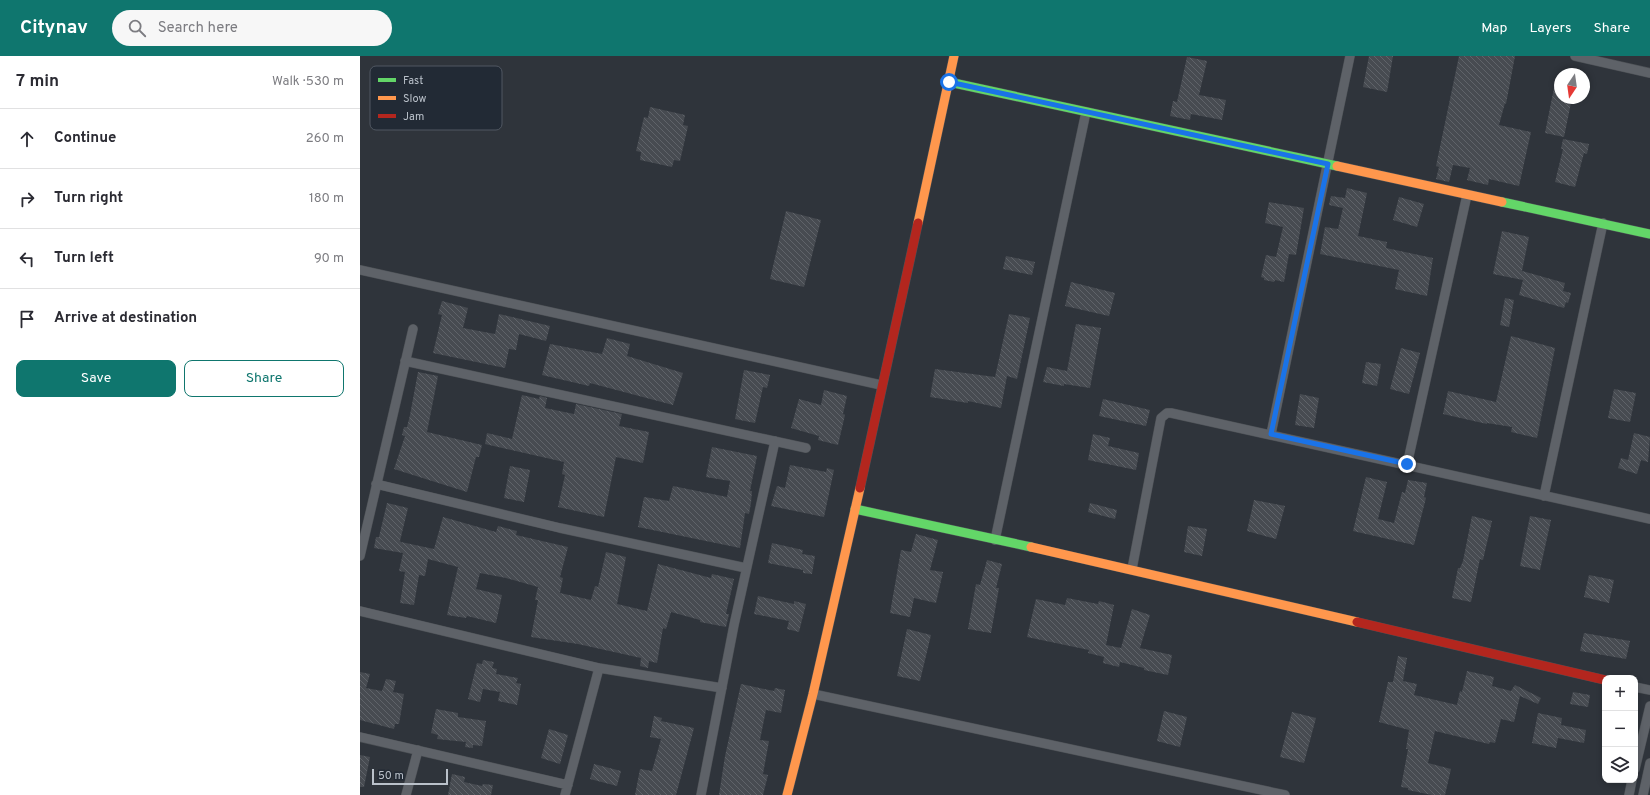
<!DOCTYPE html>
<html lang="en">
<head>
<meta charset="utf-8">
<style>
  :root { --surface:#fff; --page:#f7f7f7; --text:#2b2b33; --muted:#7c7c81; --line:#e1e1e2; --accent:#0f766e }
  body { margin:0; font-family:Overpass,sans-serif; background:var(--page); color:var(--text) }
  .controls { position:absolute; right:12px; bottom:12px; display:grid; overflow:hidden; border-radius:8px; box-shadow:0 2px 6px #0003 }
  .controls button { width:36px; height:36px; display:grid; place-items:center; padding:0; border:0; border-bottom:1px solid var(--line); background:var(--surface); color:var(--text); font:20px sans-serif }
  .compass { position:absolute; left:1194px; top:12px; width:36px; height:36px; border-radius:50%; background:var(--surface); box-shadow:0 2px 6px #0003; rotate:193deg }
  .scale { position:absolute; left:12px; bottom:10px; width:76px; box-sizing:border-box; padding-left:4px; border:2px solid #bac1ca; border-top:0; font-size:11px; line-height:14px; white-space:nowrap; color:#bac1ca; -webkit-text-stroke:3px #222a35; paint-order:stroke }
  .stop { position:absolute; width:12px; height:12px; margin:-9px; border:3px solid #1a73e8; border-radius:50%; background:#fff }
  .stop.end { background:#1a73e8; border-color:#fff; box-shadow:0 1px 4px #0008 }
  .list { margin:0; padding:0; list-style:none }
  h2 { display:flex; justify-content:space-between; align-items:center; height:52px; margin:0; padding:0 16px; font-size:17px }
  h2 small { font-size:13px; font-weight:400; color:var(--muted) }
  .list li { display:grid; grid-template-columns:26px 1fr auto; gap:12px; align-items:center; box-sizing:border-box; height:60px; padding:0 16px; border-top:1px solid var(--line) }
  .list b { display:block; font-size:15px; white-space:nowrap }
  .list em { font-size:13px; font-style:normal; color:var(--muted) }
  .actions { display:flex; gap:8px; padding:12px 16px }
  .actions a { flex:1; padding:9px 0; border:1px solid var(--accent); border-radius:8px; text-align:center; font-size:14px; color:var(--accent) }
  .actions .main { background:var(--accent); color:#fff }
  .icon { flex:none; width:22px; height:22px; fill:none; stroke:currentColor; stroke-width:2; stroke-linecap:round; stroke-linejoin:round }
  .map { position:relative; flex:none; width:1290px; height:739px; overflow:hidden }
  header { display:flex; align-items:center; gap:24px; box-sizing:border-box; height:56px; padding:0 20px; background:var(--accent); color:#fff }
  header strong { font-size:19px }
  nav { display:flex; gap:22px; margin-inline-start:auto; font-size:14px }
  .search { width:280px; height:36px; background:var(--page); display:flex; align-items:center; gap:10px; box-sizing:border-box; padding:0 14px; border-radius:22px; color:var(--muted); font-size:15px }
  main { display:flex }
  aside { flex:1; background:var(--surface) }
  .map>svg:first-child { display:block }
</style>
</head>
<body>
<header>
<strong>Citynav</strong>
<div class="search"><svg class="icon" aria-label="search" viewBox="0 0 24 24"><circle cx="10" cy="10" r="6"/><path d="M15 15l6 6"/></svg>Search here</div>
<nav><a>Map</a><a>Layers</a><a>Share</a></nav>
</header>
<main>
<aside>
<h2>7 min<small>Walk · 530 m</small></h2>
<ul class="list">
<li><svg class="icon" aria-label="ahead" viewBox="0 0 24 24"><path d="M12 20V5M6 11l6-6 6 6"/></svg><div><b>Continue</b></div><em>260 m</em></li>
<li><svg class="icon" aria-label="right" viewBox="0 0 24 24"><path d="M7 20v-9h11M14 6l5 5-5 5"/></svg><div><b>Turn right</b></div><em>180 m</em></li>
<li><svg class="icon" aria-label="left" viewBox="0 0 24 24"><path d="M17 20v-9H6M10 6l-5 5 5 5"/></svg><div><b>Turn left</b></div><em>90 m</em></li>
<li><svg class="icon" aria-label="arrive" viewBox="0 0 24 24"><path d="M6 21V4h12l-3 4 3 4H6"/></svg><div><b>Arrive at destination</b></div></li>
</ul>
<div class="actions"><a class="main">Save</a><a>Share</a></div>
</aside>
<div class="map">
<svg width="1290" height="739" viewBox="0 0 1290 739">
  <defs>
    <pattern id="building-back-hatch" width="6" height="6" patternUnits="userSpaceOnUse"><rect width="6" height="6" fill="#474b51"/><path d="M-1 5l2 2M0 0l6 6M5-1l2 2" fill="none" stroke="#5f6369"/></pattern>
  </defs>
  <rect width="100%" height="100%" fill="#2f343b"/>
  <!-- building -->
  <path fill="url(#building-back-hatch)" d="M 1009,0 L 1033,0 L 1027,36 L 1003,31 Z
    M 1099,0 L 1155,0 L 1146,48 L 1145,47 L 1139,69 L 1171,76 L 1159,130 L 1129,123 L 1128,129 L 1107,124 L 1110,112 L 1093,109 L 1089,126 L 1076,123 L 1079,111 L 1076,110 Z
    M 827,1 L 847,5 L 839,39 L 866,44 L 862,64 L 831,58 L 830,64 L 810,60 L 813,45 L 817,46 Z
    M 1196,22 L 1200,23 L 1200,42 L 1212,42 L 1204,81 L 1185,77 Z
    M 290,51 L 325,59 L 323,69 L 328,70 L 320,105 L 314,104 L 312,111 L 280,104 L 281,96 L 276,95 L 284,61 L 288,62 Z
    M 1203,83 L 1229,88 L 1227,98 L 1224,97 L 1215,131 L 1195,126 L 1203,93 L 1201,93 Z
    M 987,132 L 1007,137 L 998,180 L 1027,186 L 1026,192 L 1073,202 L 1067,240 L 1035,233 L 1039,214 L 960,198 L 965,171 L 978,173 L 983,152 L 969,149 L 971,140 L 985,142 Z
    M 1039,141 L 1064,148 L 1057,171 L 1033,164 Z
    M 909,146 L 944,152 L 936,199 L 929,198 L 924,226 L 915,224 L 914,226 L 904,224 L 904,222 L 901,221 L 906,199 L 916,201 L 923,171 L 905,167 Z
    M 426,155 L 461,164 L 444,231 L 410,223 Z
    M 1142,175 L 1169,181 L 1162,215 L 1205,227 L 1203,235 L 1211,237 L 1208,247 L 1206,246 L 1204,252 L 1159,239 L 1163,224 L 1133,218 Z
    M 646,200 L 675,206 L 672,219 L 643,213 Z
    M 711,226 L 755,237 L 749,260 L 705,250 Z
    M 1145,242 L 1154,244 L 1149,271 L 1140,269 Z
    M 82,245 L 108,252 L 103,272 L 135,278 L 139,258 L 190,270 L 186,285 L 159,278 L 156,294 L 149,293 L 145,312 L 73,297 L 82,259 L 78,258 Z
    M 649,258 L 670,262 L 657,323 L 647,320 L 641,352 L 608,345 L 608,347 L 570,341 L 575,313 L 635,321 Z
    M 716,268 L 741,272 L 730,332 L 704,328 L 704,330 L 683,326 L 687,311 L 707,315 Z
    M 1151,280 L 1195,292 L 1177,382 L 1151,376 L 1152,371 L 1127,367 L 1127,368 L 1083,358 L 1088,335 L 1136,346 Z
    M 247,282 L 270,288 L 267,300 L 323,317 L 313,349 L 230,327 L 229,330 L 182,319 L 190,288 L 242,298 Z
    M 1041,292 L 1060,297 L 1049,338 L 1030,333 Z
    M 1006,306 L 1021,308 L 1017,330 L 1002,327 Z
    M 384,314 L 410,319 L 407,332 L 403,331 L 395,367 L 375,363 Z
    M 58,316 L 78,320 L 67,376 L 122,389 L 119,401 L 116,401 L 107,436 L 34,413 L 45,380 L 42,379 L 44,371 L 47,371 L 50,359 Z
    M 1254,333 L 1276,337 L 1270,366 L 1248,362 Z
    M 464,334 L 487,340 L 483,358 L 485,359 L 478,389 L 458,384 L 459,380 L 431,372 L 439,343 L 461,349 Z
    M 940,338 L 959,342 L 954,372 L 935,369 Z
    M 162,339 L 179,343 L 180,340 L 187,342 L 185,352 L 214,358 L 216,348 L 262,358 L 259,370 L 289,376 L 283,407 L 256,401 L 244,461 L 198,451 L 205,419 L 202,418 L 204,406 L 125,388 L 127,377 L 152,383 Z
    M 743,343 L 790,354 L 786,370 L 739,360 Z
    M 1274,377 L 1290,381 L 1288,406 L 1281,404 L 1277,418 L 1258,412 L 1261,402 L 1268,404 Z
    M 733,378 L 750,382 L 748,390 L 779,397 L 776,414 L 728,404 Z
    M 352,391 L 397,400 L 390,435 L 392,435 L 391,447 L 389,458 L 385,457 L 380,492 L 278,471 L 284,441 L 309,445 L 313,430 L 367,441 L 370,425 L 346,421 Z
    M 430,409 L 466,416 L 467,412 L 474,414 L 464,461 L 411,450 L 417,430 L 425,432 Z
    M 150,410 L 170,414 L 164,446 L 144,442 Z
    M 1006,421 L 1027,426 L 1018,463 L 1034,467 L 1042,436 L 1045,437 L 1048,424 L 1067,427 L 1064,441 L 1066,442 L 1054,489 L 993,475 Z
    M 894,444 L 925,450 L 916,483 L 887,475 Z
    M 27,447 L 48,452 L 40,485 L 41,486 L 74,493 L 83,461 L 136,476 L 138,470 L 157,475 L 156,479 L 208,491 L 200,521 L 203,522 L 200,537 L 231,544 L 235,530 L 238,531 L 246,496 L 266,501 L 257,548 L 287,555 L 298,508 L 351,522 L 352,518 L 374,523 L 366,558 L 369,558 L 366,571 L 340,566 L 340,564 L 311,556 L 306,573 L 303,572 L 297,607 L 289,605 L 288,612 L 280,610 L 281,602 L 218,588 L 171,581 L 178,544 L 175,544 L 178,531 L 146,522 L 120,517 L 116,533 L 142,539 L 136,567 L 107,560 L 106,562 L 87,559 L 98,511 L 68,503 L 65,520 L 59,519 L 54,549 L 40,547 L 45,516 L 39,515 L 43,497 L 14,492 L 16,481 L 19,481 Z
    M 730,447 L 757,454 L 755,463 L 728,456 Z
    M 1112,460 L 1132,465 L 1123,504 L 1120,503 L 1111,546 L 1092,542 L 1098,512 L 1100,512 L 1103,505 Z
    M 1170,460 L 1191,464 L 1180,514 L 1160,510 Z
    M 828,470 L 847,473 L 842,500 L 824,496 Z
    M 556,478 L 578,484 L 570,514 L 583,516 L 576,547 L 554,542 L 550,561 L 530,557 L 541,494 L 551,496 Z
    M 412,487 L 443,494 L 442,498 L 455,500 L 452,518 L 443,517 L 443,514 L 408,507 Z
    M 627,504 L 642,508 L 636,532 L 639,532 L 631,577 L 608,573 L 616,528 L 620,529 Z
    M 1229,519 L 1254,524 L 1249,547 L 1224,541 Z
    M 398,540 L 434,548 L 434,545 L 446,548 L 439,576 L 427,573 L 429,565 L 394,558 Z
    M 707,542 L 738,548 L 739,545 L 754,549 L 746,589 L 761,592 L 772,553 L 790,559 L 780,592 L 812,599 L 808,619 L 784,614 L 784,612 L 760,606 L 759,611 L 743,607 L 744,601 L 728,597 L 729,594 L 667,581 L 676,543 L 705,549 Z
    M 547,573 L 571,579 L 560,625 L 537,620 Z
    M 1224,577 L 1270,585 L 1266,603 L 1220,595 Z
    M 1038,600 L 1047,602 L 1043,625 L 1057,628 L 1054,639 L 1097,649 L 1100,635 L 1102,636 L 1107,615 L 1134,621 L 1132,630 L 1151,635 L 1155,629 L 1181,642 L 1178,648 L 1160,640 L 1154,666 L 1141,663 L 1135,687 L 1130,686 L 1129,688 L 1075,675 L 1068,707 L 1091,713 L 1085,739 L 1072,739 L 1048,734 L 1048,732 L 1041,731 L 1048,693 L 1046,693 L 1049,674 L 1019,666 L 1028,626 L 1033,626 Z
    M 123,604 L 134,606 L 132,612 L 137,613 L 136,618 L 158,622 L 156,627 L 161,628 L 157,649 L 138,645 L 140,636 L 123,633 L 120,646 L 108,643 L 117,607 L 122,608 Z
    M 0,616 L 10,618 L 6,632 L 22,635 L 26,623 L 36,625 L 33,636 L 44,638 L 39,668 L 35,668 L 34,673 L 0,664 Z
    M 381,628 L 414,635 L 415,632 L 425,634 L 421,657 L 406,654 L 400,684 L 409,685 L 403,718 L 408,719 L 403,739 L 359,739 L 365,700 Z
    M 1213,636 L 1230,639 L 1228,651 L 1210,648 Z
    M 76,653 L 98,657 L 98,661 L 126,665 L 122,690 L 113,689 L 113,692 L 105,691 L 106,686 L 77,683 L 78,679 L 71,677 Z
    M 804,655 L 827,661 L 820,691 L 797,685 Z
    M 932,656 L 956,662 L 944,707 L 920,701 Z
    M 1178,657 L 1202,662 L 1201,669 L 1226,674 L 1224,687 L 1198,682 L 1196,692 L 1172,687 Z
    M 294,660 L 302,662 L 301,665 L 334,672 L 316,739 L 275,739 L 280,713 L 292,715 L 301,683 L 290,681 Z
    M 189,673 L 208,679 L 200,708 L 181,702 Z
    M 0,699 L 10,701 L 4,731 L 0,731 Z
    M 234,708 L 261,715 L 257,730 L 230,723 Z
    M 92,718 L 105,721 L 104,726 L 122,730 L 123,728 L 133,729 L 131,739 L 88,739 Z"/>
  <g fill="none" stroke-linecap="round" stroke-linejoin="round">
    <defs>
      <path id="street" d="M 1215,0 L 1290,17
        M 0,214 L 521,329
        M 45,305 L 446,392
        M 911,378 L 990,0
        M 1047,409 L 1107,139
        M 16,428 L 200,472 L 386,512
        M 1184,440 L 1243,167
        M 635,484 L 726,56
        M 0,500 L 53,273
        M 772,513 L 801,362 L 807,357 L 811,357 L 1290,463
        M 0,555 L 239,612 L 362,632
        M 1275,631 L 1290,634
        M 453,638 L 925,739
        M 0,681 L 208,729
        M 1275,713 L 1290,650
        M 46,739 L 58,694
        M 205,739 L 239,612
        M 341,739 L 374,569 L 415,385
        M 1269,739 L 1272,724
        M 1283,739 L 1290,707"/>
      <path id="fast" d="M 589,26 L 977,110
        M 1142,146 L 1290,178
        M 495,453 L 671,491"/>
      <path id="slow" d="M 977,110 L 1142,146
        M 558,167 L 594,0
        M 671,491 L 997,566
        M 427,739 L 453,638 L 500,432"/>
      <path id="jam" d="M 500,432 L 558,167
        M 997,566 L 1245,624"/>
    </defs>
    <!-- street casing -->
    <use href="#street" stroke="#4c5055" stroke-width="10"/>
    <!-- fast casing -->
    <use href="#fast" stroke="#4c5055" stroke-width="10"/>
    <!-- slow casing -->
    <use href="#slow" stroke="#4c5055" stroke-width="10"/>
    <!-- jam casing -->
    <use href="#jam" stroke="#4c5055" stroke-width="10"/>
    <!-- street -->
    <use href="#street" stroke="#5e6268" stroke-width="9"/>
    <!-- fast -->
    <use href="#fast" stroke="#63d668" stroke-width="9"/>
    <!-- slow -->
    <use href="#slow" stroke="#ff974d" stroke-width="9"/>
    <!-- jam -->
    <use href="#jam" stroke="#b3261e" stroke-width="9"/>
  </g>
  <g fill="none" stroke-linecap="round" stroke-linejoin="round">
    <!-- route -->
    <path stroke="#1a73e8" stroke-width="5" d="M 589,26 L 968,108 L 911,378 L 1047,408"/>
  </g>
  <!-- legend -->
  <rect x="10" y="10" width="132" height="64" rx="6" fill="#222a35" stroke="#505762" stroke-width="1"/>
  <rect x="18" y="22" width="18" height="4" fill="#63d668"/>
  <rect x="18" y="40" width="18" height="4" fill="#ff974d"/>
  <rect x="18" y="58" width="18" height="4" fill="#b3261e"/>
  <g font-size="11" fill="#bac1ca">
    <text x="43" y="28">Fast</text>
    <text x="43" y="46">Slow</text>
    <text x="43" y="64">Jam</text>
  </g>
</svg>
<div class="controls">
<button>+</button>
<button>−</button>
<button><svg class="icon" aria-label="layers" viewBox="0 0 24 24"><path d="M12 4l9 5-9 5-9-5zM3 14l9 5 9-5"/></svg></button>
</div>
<svg class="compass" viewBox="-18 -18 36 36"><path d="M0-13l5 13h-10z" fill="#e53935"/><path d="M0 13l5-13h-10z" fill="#7c7c81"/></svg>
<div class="scale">50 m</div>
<div class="stop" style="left:589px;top:26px"></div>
<div class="stop end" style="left:1047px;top:408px"></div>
</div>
</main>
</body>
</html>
